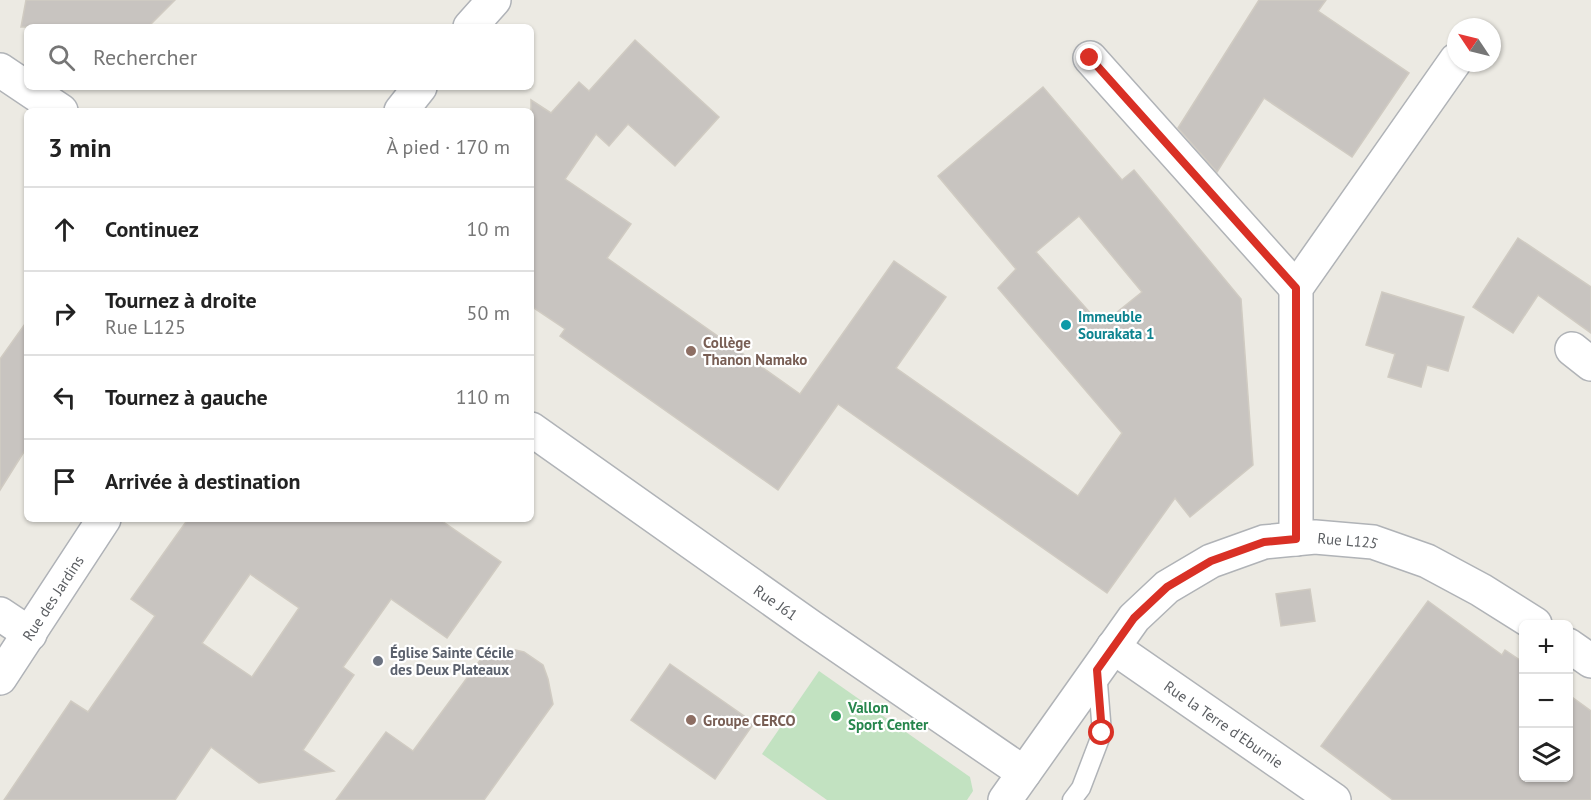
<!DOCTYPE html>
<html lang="fr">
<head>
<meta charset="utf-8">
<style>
  :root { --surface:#fff; --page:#f6f6f6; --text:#222; --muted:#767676; --line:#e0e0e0 }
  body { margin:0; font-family:"PT Sans",sans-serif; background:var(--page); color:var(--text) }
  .controls { position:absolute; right:18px; bottom:18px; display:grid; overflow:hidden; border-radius:9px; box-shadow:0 2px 4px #0004 }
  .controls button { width:54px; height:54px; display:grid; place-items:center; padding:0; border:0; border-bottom:2px solid var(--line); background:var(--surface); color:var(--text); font:30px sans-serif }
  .compass { position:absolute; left:1447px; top:18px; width:54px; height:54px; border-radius:50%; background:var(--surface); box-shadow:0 2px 4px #0004; rotate:305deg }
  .stop { position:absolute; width:18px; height:18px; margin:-14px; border:4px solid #d93025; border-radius:50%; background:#fff }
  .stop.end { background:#d93025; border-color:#fff; box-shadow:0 2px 6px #0008 }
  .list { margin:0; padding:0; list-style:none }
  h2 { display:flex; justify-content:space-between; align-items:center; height:78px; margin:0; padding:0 24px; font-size:26px }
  h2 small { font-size:20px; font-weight:400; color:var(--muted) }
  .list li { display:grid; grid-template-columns:39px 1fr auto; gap:18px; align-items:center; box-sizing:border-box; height:84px; padding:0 24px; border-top:2px solid var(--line) }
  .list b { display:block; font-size:22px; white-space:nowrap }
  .list p { margin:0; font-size:20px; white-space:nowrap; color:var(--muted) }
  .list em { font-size:20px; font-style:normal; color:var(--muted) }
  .icon { flex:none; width:33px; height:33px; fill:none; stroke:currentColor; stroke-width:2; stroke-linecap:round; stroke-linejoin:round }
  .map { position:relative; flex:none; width:1591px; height:800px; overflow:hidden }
  .search { position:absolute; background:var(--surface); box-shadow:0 2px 4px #0004; left:24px; top:24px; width:510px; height:66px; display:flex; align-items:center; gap:15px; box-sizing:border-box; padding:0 21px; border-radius:9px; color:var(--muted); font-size:22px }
  .panel { position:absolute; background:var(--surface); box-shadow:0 2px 4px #0004; left:24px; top:108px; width:510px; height:414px; border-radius:9px }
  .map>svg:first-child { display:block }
</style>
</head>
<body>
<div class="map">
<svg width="1591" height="800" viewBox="0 0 1591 800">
  <rect width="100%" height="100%" fill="#eceae3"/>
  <!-- green -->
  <path fill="#c2e2c1" d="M 819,671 L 970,777 L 973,791 L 967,800 L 827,800 L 762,754 Z"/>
  <!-- building -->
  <path fill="#c8c4c0" stroke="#d0cbc2" stroke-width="1.5" fill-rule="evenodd" d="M 26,0 L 175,0 L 148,27 L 21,27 Z
    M 1259,0 L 1326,0 L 1318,11 L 1409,73 L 1352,157 L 1264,98 L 1217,172 L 1178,128 Z
    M 635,40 L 719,117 L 675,166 L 628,124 L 609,146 L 596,134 L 565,179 L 631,224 L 607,258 L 800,394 L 894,261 L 946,297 L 896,368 L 1078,496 L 1122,433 L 998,288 L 1016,269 L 938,176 L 1043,87 L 1122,180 L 1134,170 L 1241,299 L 1253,465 L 1190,517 L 1175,498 L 1107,593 L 838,404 L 778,490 L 560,336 L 565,329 L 531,306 L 531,100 L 551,113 L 579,82 L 589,91 ZM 1079,216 L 1142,292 L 1101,325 L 1036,252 Z
    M 1518,238 L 1591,287 L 1591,333 L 1538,295 L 1513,333 L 1473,307 Z
    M 1382,292 L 1464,317 L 1448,371 L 1427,365 L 1421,387 L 1388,377 L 1395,354 L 1366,345 Z
    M 27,321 L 27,447 L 0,490 L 0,359 Z
    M 188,519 L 439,519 L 501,562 L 447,638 L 391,599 L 343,667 L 354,675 L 303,750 L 334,771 L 259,783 L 211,747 L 175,800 L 4,800 L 71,701 L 88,712 L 155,616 L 131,599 ZM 250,574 L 299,608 L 252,677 L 202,643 Z
    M 1310,589 L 1315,621 L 1281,626 L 1276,594 Z
    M 1428,601 L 1502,655 L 1505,650 L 1524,663 L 1524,777 L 1569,777 L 1569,695 L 1591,711 L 1591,800 L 1393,800 L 1321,746 Z
    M 511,649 L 524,652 L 543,665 L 548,679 L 553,704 L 484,800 L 336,800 L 386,732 L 413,751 L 484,655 Z
    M 670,664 L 754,723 L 715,779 L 631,720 Z"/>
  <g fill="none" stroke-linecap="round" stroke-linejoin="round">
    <defs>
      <path id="service" d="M 1072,800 L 1081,788 L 1102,733 L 1097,671"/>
      <g id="minor">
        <path d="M 1090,58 L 1296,288"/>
        <path d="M 0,70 L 61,111"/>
        <path d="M 1572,349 L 1591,364"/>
        <path id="s1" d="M 531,429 L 811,627 L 1024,773"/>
        <path d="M 1296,539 L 1296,288 L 1456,60"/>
        <path d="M 0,614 L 30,634"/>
        <path d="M 1568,645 L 1591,661"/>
        <path id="s2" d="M 1113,647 L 1334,800"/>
        <path id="s3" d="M 1005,800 L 1134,618 L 1167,587 L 1211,561 L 1264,542 L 1315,537 L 1373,542 L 1427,561 L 1481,590 L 1535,624"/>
      </g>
      <g id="secondary">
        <path d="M 470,27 L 494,0"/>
        <path d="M 401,111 L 420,87"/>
        <path id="s4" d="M 0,678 L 104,519"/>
      </g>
    </defs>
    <!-- service casing -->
    <use href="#service" stroke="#b0b3b7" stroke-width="21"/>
    <!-- minor casing -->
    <use href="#minor" stroke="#b0b3b7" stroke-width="36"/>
    <!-- secondary casing -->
    <use href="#secondary" stroke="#afb2b7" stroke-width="36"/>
    <!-- service -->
    <use href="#service" stroke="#fff" stroke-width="18"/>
    <!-- minor -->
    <use href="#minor" stroke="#fff" stroke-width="33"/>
    <!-- secondary -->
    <use href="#secondary" stroke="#fff" stroke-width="33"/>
  </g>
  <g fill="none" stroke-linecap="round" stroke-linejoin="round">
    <!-- route -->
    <path stroke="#d93025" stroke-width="8" d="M 1090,58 L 1296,288 L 1296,539 L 1264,542 L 1211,561 L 1167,587 L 1134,618 L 1097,670 L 1102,733"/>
  </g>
  <!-- markers -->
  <circle fill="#0f9aa8" stroke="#fff" stroke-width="2" cx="1066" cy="325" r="6"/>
  <g fill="#8d6e63" stroke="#fff" stroke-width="2">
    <circle cx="691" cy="351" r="6"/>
    <circle cx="691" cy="720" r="6"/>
  </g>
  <circle fill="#6b7280" stroke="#fff" stroke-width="2" cx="378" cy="661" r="6"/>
  <circle fill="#2e9e5b" stroke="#fff" stroke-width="2" cx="836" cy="716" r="6"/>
  <g text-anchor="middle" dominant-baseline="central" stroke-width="4.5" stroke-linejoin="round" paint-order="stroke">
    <!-- culture labels -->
    <g font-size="15" font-weight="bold" fill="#0d838f" stroke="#fff" text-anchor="start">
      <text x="1078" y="316">Immeuble<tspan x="1078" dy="17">Sourakata 1</tspan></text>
    </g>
    <!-- education labels -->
    <g font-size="15" font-weight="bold" fill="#785e54" stroke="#fff" text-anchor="start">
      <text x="703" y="342">Collège<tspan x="703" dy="17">Thanon Namako</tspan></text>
      <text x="703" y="720">Groupe CERCO</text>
    </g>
    <!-- street labels -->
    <g font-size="15" fill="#5b5e62" stroke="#fff">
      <text stroke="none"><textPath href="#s3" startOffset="460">Rue L125</textPath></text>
      <text stroke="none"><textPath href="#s4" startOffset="96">Rue des Jardins</textPath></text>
      <text stroke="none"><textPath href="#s1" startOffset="300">Rue J61</textPath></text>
      <text stroke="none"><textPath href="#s2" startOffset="135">Rue la Terre d'Eburnie</textPath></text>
    </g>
    <!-- worship labels -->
    <g font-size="15" font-weight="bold" fill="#5b616d" stroke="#fff" text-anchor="start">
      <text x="390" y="652">Église Sainte Cécile<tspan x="390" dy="17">des Deux Plateaux</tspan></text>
    </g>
    <!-- leisure labels -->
    <g font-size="15" font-weight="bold" fill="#27864d" stroke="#fff" text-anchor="start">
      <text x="848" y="707">Vallon<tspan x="848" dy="17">Sport Center</tspan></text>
    </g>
  </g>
</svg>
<div class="controls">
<button>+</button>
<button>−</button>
<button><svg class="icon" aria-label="layers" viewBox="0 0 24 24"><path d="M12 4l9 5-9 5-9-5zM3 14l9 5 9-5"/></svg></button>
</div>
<svg class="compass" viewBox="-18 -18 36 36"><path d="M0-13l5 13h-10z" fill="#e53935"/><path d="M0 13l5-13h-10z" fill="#767676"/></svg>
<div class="stop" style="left:1102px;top:733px"></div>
<div class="stop end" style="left:1090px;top:58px"></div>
<div class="search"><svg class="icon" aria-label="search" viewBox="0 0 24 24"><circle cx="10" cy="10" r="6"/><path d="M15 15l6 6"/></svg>Rechercher</div>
<section class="panel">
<h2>3 min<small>À pied · 170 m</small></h2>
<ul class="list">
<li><svg class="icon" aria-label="ahead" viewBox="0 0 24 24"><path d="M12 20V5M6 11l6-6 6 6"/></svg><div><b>Continuez</b></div><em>10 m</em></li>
<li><svg class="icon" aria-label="right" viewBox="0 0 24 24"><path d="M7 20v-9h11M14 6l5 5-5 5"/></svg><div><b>Tournez à droite</b><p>Rue L125</p></div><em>50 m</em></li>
<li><svg class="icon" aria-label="left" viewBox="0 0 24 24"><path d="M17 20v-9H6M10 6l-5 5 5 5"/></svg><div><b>Tournez à gauche</b></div><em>110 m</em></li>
<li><svg class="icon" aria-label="arrive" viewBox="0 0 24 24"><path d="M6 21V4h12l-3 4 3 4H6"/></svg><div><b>Arrivée à destination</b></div></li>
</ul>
</section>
</div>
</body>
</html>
